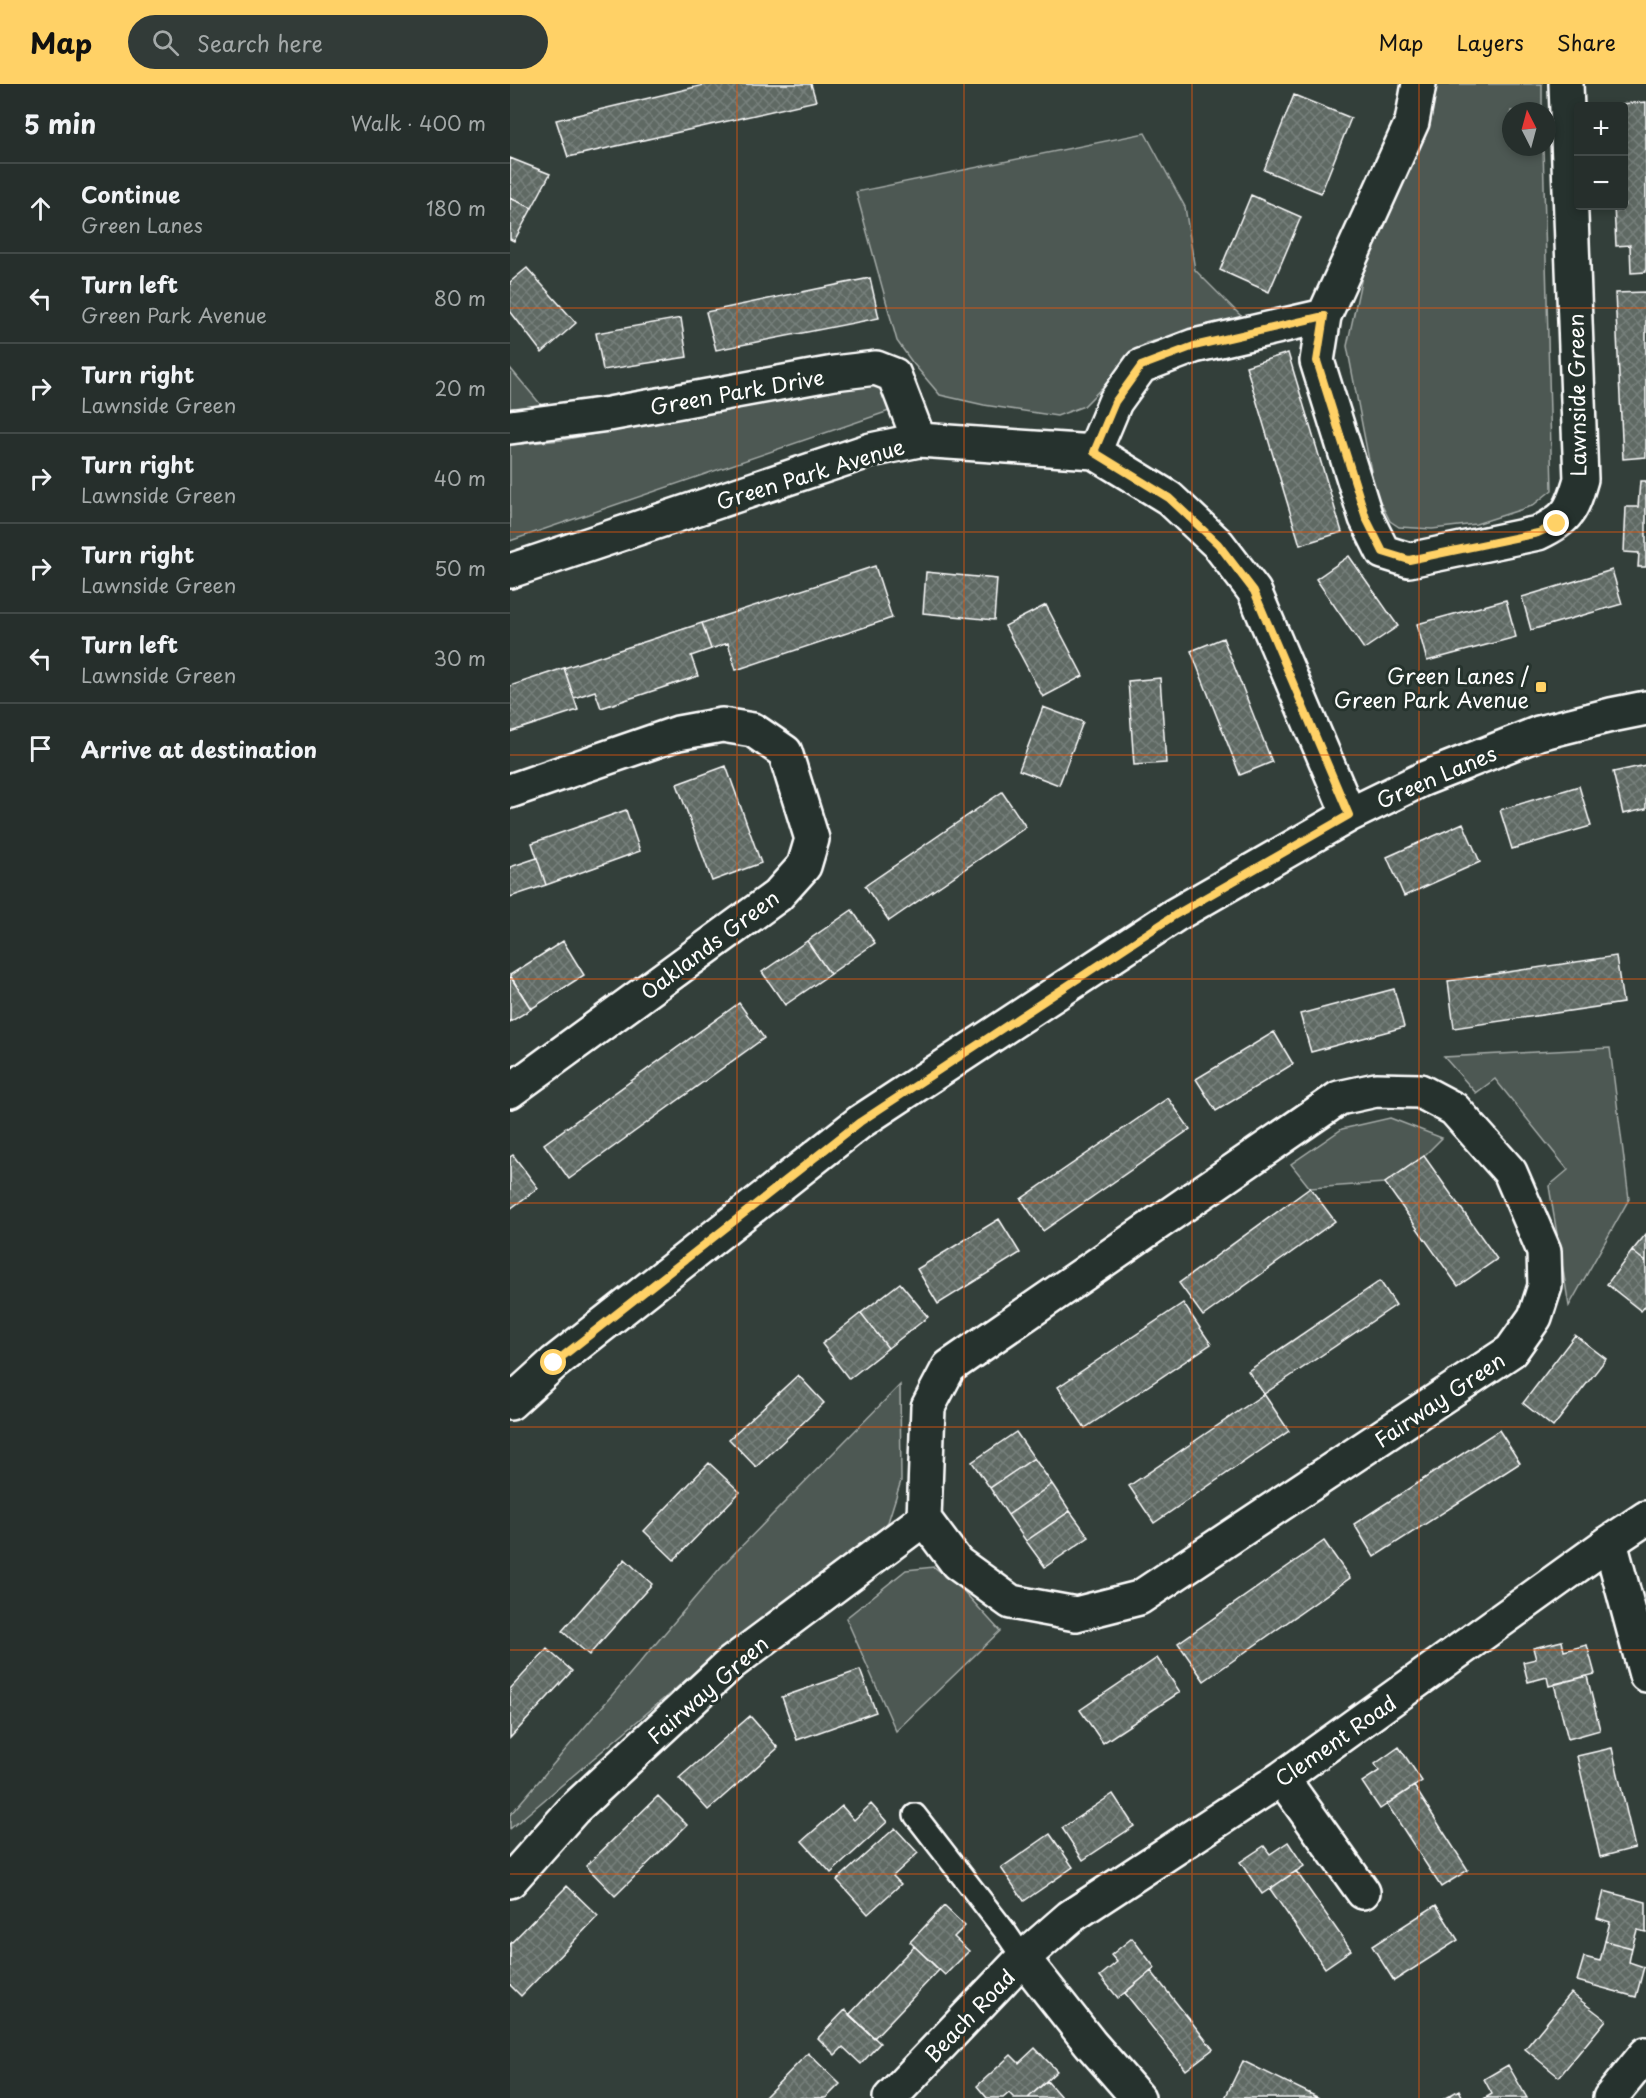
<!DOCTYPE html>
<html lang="en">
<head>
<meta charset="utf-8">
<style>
  :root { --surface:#262f2c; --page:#323b38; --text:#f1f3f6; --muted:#a4a9a9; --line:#424a48; --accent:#ffd166 }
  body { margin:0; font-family:"Playpen Sans",sans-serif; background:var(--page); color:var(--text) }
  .controls { position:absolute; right:18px; top:18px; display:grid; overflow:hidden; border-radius:6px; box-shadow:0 3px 9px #0003 }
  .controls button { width:54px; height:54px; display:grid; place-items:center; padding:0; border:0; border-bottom:2px solid var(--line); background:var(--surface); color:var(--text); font:30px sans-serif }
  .compass { position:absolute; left:992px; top:18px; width:54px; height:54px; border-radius:50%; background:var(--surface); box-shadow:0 3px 9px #0003; rotate:354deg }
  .stop { position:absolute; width:18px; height:18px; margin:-14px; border:4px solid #ffd166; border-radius:50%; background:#fff }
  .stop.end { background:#ffd166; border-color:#fff; box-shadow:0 2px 6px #0008 }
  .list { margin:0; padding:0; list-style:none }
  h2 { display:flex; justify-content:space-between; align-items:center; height:78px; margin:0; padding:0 24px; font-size:26px }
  h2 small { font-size:20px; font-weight:400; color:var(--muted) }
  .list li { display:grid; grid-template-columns:39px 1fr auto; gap:18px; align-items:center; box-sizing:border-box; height:90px; padding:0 24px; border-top:2px solid var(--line) }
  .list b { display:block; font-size:22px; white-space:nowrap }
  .list p { margin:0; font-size:20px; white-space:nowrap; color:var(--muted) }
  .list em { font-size:20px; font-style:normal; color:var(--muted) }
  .icon { flex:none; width:33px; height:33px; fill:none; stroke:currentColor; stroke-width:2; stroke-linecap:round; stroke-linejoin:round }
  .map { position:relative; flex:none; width:1136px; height:2014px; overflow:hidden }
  header { display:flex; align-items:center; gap:36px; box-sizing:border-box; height:84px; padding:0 30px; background:var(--accent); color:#111 }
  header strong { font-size:28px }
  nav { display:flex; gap:33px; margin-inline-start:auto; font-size:21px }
  .search { width:420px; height:54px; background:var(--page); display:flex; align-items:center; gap:15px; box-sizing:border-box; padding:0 21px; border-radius:33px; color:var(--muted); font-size:22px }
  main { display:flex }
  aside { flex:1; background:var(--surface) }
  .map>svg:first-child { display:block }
</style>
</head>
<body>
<header>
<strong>Map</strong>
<div class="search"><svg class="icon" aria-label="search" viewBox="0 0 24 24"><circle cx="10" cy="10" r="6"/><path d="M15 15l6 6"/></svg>Search here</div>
<nav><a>Map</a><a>Layers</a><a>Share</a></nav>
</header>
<main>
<aside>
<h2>5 min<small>Walk · 400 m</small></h2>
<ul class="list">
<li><svg class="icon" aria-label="ahead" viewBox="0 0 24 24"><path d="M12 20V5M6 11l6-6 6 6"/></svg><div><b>Continue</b><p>Green Lanes</p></div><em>180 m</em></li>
<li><svg class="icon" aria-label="left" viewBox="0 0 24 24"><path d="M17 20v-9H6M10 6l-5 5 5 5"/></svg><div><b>Turn left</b><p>Green Park Avenue</p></div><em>80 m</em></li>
<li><svg class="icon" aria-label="right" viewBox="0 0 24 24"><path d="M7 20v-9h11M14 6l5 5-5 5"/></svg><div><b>Turn right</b><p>Lawnside Green</p></div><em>20 m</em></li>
<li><svg class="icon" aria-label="right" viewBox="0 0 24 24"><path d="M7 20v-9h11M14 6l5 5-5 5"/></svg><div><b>Turn right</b><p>Lawnside Green</p></div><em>40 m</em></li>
<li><svg class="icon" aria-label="right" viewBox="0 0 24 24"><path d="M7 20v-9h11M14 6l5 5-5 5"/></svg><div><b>Turn right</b><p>Lawnside Green</p></div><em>50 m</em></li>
<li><svg class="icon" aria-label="left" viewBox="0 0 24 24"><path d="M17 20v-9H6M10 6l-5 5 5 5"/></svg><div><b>Turn left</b><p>Lawnside Green</p></div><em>30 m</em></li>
<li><svg class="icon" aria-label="arrive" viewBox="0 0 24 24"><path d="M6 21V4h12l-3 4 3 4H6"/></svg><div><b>Arrive at destination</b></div></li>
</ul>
</aside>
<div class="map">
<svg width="1136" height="2014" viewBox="0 0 1136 2014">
  <defs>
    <pattern id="building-cross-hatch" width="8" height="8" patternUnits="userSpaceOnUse" patternTransform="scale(1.5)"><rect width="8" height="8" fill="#5f6964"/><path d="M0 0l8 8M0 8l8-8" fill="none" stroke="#77807b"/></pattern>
  </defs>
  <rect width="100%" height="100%" fill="#333f3a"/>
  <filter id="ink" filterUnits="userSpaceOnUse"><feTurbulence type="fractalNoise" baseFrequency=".0167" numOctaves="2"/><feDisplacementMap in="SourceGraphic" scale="12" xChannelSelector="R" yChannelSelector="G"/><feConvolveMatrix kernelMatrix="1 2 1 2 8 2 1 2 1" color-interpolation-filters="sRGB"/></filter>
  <g filter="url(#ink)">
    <!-- grass -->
    <path fill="#4d5853" stroke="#a6aca9" stroke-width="1.5" d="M 924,0 L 1032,0 L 1032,27 L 1001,27 L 1001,63 L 1033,63 L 1042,406 L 1022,422 L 966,440 L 922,445 L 889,443 L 880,437 L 865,408 L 837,262 L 854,183 Z
      M 635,49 L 675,123 L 685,186 L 734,235 L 636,259 L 574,322 L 547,332 L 474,321 L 430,311 L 402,278 L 387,257 L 346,108 Z
      M 0,284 L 32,322 L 0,324 Z
      M 362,299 L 376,307 L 382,326 L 0,457 L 0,361 L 52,356 Z
      M 1100,964 L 1119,1115 L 1059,1222 L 1039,1102 L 1058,1086 L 985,995 L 966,1009 L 934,973 Z
      M 880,1034 L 932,1054 L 914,1072 L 875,1099 L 800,1104 L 781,1080 L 832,1045 Z
      M 390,1301 L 391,1397 L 378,1438 L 348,1472 L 283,1515 L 190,1584 L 0,1745 L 0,1731 L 211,1483 Z
      M 424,1483 L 448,1501 L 490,1547 L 386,1647 L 336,1534 L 396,1486 Z"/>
    <!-- building -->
    <path fill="url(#building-cross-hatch)" stroke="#fff" stroke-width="1.5" d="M 198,0 L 301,0 L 306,17 L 58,73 L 46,36 Z
      M 784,11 L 841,34 L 811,109 L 754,86 Z
      M 1136,18 L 1136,188 L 1121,189 L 1120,161 L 1106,162 L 1104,122 L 1114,122 L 1114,22 L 1110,22 L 1110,20 Z
      M 0,74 L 40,90 L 22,124 L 0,114 Z
      M 741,111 L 791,133 L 759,208 L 710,186 Z
      M 0,114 L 22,124 L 4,157 L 0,155 Z
      M 17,184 L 66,239 L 32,269 L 0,227 L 0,198 Z
      M 360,194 L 369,234 L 206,266 L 196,228 Z
      M 1136,208 L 1136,373 L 1113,375 L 1105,209 Z
      M 171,234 L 177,273 L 93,286 L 86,249 Z
      M 778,269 L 832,448 L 790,461 L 736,282 Z
      M 1130,397 L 1136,397 L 1136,483 L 1128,483 L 1129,469 L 1114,468 L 1116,423 L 1128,423 Z
      M 839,472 L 888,542 L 854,565 L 806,495 Z
      M 365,482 L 382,534 L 226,586 L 218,559 L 201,565 L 192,539 Z
      M 1102,486 L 1112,520 L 1021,546 L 1012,513 Z
      M 416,488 L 487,495 L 484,536 L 413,529 Z
      M 996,516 L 1006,553 L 917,577 L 907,540 Z
      M 536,521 L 573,592 L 533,613 L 495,542 Z
      M 192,539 L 201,565 L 181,572 L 188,592 L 91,624 L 85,607 L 64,614 L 54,584 Z
      M 713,554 L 762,678 L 730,691 L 681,567 Z
      M 54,584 L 68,626 L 0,648 L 0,602 Z
      M 650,594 L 656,679 L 624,681 L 618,597 Z
      M 533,623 L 573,638 L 549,701 L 509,686 Z
      M 1136,681 L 1136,725 L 1113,730 L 1103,688 Z
      M 216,682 L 251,779 L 202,797 L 167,700 Z
      M 1069,702 L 1081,742 L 1002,765 L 990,726 Z
      M 492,708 L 516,743 L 379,837 L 355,802 Z
      M 116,726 L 130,767 L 36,801 L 22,759 Z
      M 953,739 L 970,778 L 894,812 L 877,773 Z
      M 27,774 L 36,801 L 0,813 L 0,783 Z
      M 342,826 L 365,859 L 320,890 L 297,857 Z
      M 53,857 L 74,891 L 21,925 L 0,891 Z
      M 297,857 L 320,890 L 275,921 L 252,888 Z
      M 1106,872 L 1113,919 L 944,944 L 938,897 Z
      M 0,892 L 21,925 L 0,938 Z
      M 884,905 L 894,943 L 801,968 L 790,930 Z
      M 229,919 L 254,954 L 59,1095 L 34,1060 Z
      M 764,948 L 783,980 L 706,1027 L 686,995 Z
      M 658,1014 L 680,1045 L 533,1147 L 511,1115 Z
      M 3,1071 L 28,1104 L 0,1125 L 0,1073 Z
      M 914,1072 L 987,1175 L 948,1202 L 875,1099 Z
      M 800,1104 L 825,1137 L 693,1232 L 669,1199 Z
      M 489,1135 L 510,1169 L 428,1220 L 407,1185 Z
      M 1136,1150 L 1136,1178 L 1122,1167 Z
      M 1122,1167 L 1136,1178 L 1136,1221 L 1131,1227 L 1097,1200 Z
      M 870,1197 L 886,1221 L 754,1310 L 738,1287 Z
      M 390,1199 L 418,1233 L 378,1264 L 351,1229 Z
      M 673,1219 L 701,1260 L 575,1344 L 548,1303 Z
      M 351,1229 L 378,1264 L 339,1295 L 312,1260 Z
      M 1065,1251 L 1096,1275 L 1043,1343 L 1013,1319 Z
      M 288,1291 L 314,1319 L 246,1383 L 219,1355 Z
      M 754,1310 L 779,1347 L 644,1439 L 619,1402 Z
      M 989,1346 L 1010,1379 L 864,1473 L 844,1440 Z
      M 506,1348 L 524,1374 L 480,1404 L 462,1378 Z
      M 524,1374 L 542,1400 L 498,1431 L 480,1404 Z
      M 199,1379 L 230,1408 L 164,1476 L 134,1447 Z
      M 542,1400 L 560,1427 L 516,1457 L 498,1431 Z
      M 560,1427 L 579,1453 L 535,1483 L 516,1457 Z
      M 814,1457 L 840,1494 L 694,1597 L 668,1559 Z
      M 115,1475 L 142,1500 L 79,1571 L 52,1547 Z
      M 1052,1557 L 1054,1567 L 1077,1561 L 1085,1590 L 1039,1602 L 1037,1593 L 1018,1598 L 1013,1578 L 1026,1575 L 1023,1564 Z
      M 37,1565 L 62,1587 L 0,1654 L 0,1605 Z
      M 647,1574 L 670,1608 L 593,1659 L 570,1626 Z
      M 350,1586 L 366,1628 L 287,1656 L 272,1613 Z
      M 1077,1592 L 1090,1646 L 1058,1655 L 1044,1600 Z
      M 240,1632 L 268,1664 L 198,1726 L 169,1694 Z
      M 889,1663 L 912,1697 L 870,1725 L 852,1698 L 869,1687 L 865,1680 Z
      M 1102,1664 L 1125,1764 L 1090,1773 L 1067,1672 Z
      M 904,1702 L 958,1786 L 931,1803 L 877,1720 Z
      M 603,1710 L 624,1742 L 573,1776 L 552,1744 Z
      M 148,1712 L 177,1741 L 105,1812 L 76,1782 Z
      M 361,1720 L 377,1738 L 321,1789 L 292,1757 L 332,1722 L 344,1736 Z
      M 385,1744 L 408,1769 L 383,1792 L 391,1800 L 358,1830 L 327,1796 Z
      M 540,1750 L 563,1783 L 514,1817 L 491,1784 Z
      M 778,1758 L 794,1782 L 752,1810 L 730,1778 L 754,1762 L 760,1770 Z
      M 786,1787 L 841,1866 L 815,1884 L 760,1805 Z
      M 57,1802 L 88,1832 L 11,1912 L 0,1901 L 0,1860 Z
      M 1094,1807 L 1136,1818 L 1136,1848 L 1127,1846 L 1122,1864 L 1095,1857 L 1100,1838 L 1087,1834 Z
      M 926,1821 L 948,1856 L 884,1897 L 862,1862 Z
      M 434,1822 L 455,1842 L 444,1853 L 459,1867 L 435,1891 L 400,1858 Z
      M 622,1854 L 645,1884 L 608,1914 L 590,1892 L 607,1878 L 601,1871 Z
      M 1095,1857 L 1122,1864 L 1119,1878 L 1134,1883 L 1126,1913 L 1067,1897 L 1074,1873 L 1090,1877 Z
      M 404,1862 L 429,1886 L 364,1954 L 339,1931 Z
      M 641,1887 L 703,1965 L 676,1986 L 615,1909 Z
      M 1061,1909 L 1096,1936 L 1049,1993 L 1015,1965 Z
      M 335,1926 L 370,1959 L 351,1980 L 333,1963 L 325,1971 L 308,1954 Z
      M 525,1964 L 547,1987 L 518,2014 L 504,2014 L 499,2009 L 493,2014 L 477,2014 L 467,2002 L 501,1971 L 509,1979 Z
      M 298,1969 L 330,2000 L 316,2014 L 254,2014 Z
      M 733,1977 L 809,2014 L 715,2014 Z
      M 998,1981 L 1017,2014 L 975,2014 L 982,2010 L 974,1995 Z
      M 537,1997 L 552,2014 L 518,2014 Z
      M 949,2006 L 953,2014 L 935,2014 Z"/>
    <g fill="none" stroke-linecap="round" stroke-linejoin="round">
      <defs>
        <path id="lane" d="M 405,1731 L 494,1846 L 513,1874"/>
        <path id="street" d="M 909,0 L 902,38 L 814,232 L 807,277 L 856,434 L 873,468 L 899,476 L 1028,449 C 1058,435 1062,426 1071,395 L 1056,0
          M 0,343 L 99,330 L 324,289 L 366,284 L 384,291 L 409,356
          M 584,368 L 605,318 L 631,282 L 684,262 L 814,232
          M 0,487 L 361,366 L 409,356 L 584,368 L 659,414 L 708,460 L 744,507 L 839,731
          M 0,707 L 168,649 L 212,641 L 243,646 L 275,668 L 302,755 L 294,782 L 267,812 L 0,1007
          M 866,1006 L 910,1007 L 944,1025 L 1000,1088 L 1034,1167 L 1035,1202 L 1025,1233 L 1001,1267 L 629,1514 L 566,1530 L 501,1518 L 447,1479 L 414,1435 L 418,1323 L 439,1283 L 829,1014 Z
          M 0,1319 L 44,1279 L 350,1038 L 665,831 L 839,731 L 913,695 L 1029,649 L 1101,631 L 1136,624
          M 1100,1458 L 1136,1591
          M 772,1694 L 853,1808
          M 0,1797 L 64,1725 L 220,1580 L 414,1435
          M 513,1874 L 580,1959 L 628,2014
          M 380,2014 L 513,1874 L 560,1833 L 772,1694 L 1100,1458 L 1136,1434
          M 1100,2014 L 1136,1970"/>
      </defs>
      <!-- lane casing -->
      <use href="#lane" stroke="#fff" stroke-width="26"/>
      <!-- street casing -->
      <use href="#street" stroke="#fff" stroke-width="38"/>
      <!-- lane -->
      <use href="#lane" stroke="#26332d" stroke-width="21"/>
      <!-- street -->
      <use href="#street" stroke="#26332d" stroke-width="33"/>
    </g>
  </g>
  <g fill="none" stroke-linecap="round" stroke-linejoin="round" filter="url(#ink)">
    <!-- route -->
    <path stroke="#ffd166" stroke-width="8" d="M 44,1279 L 350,1038 L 665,831 L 839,731 L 744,507 L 708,460 L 659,414 L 584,368 L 605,318 L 631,282 L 684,262 L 814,232 L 807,277 L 856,434 L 873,468 L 899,476 L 1028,449 L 1047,440"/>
  </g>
  <!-- grid -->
  <path fill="none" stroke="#e8590c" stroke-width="1.5" stroke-opacity="0.55" d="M 227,0 L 227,2014M 454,0 L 454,2014M 682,0 L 682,2014M 909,0 L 909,2014M 0,224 L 1136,224M 0,448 L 1136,448M 0,671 L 1136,671M 0,895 L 1136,895M 0,1119 L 1136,1119M 0,1343 L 1136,1343M 0,1566 L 1136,1566M 0,1790 L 1136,1790"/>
  <!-- markers -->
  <rect fill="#ffd166" stroke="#26332d" stroke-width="2" x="1025" y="597" width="12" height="12" rx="3"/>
  <g text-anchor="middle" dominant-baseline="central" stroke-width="6" stroke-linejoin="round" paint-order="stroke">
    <!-- street labels -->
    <g font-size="21" fill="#fff" stroke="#26332d">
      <text transform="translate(227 307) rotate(-10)">Green Park Drive</text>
      <text transform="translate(1066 311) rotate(-91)">Lawnside Green</text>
      <text transform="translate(300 389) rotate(-17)">Green Park Avenue</text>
      <text transform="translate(926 692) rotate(-23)">Green Lanes</text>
      <text transform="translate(199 860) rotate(-37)">Oaklands Green</text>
      <text transform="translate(929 1315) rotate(-34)">Fairway Green</text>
      <text transform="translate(197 1605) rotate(-41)">Fairway Green</text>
      <text transform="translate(825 1656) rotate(-35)">Clement Road</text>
      <text transform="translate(459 1931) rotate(-46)">Beach Road</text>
    </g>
    <!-- poi labels -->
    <g font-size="21" fill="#fff" stroke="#26332d" text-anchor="end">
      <text x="1019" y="591">Green Lanes /<tspan x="1019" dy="24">Green Park Avenue</tspan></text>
    </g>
  </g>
</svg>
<div class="controls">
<button>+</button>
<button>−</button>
</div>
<svg class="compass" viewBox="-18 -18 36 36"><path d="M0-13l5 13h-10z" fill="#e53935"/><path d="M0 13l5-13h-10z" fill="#a4a9a9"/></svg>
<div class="stop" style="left:44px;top:1279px"></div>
<div class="stop end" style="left:1047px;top:440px"></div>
</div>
</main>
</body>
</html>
